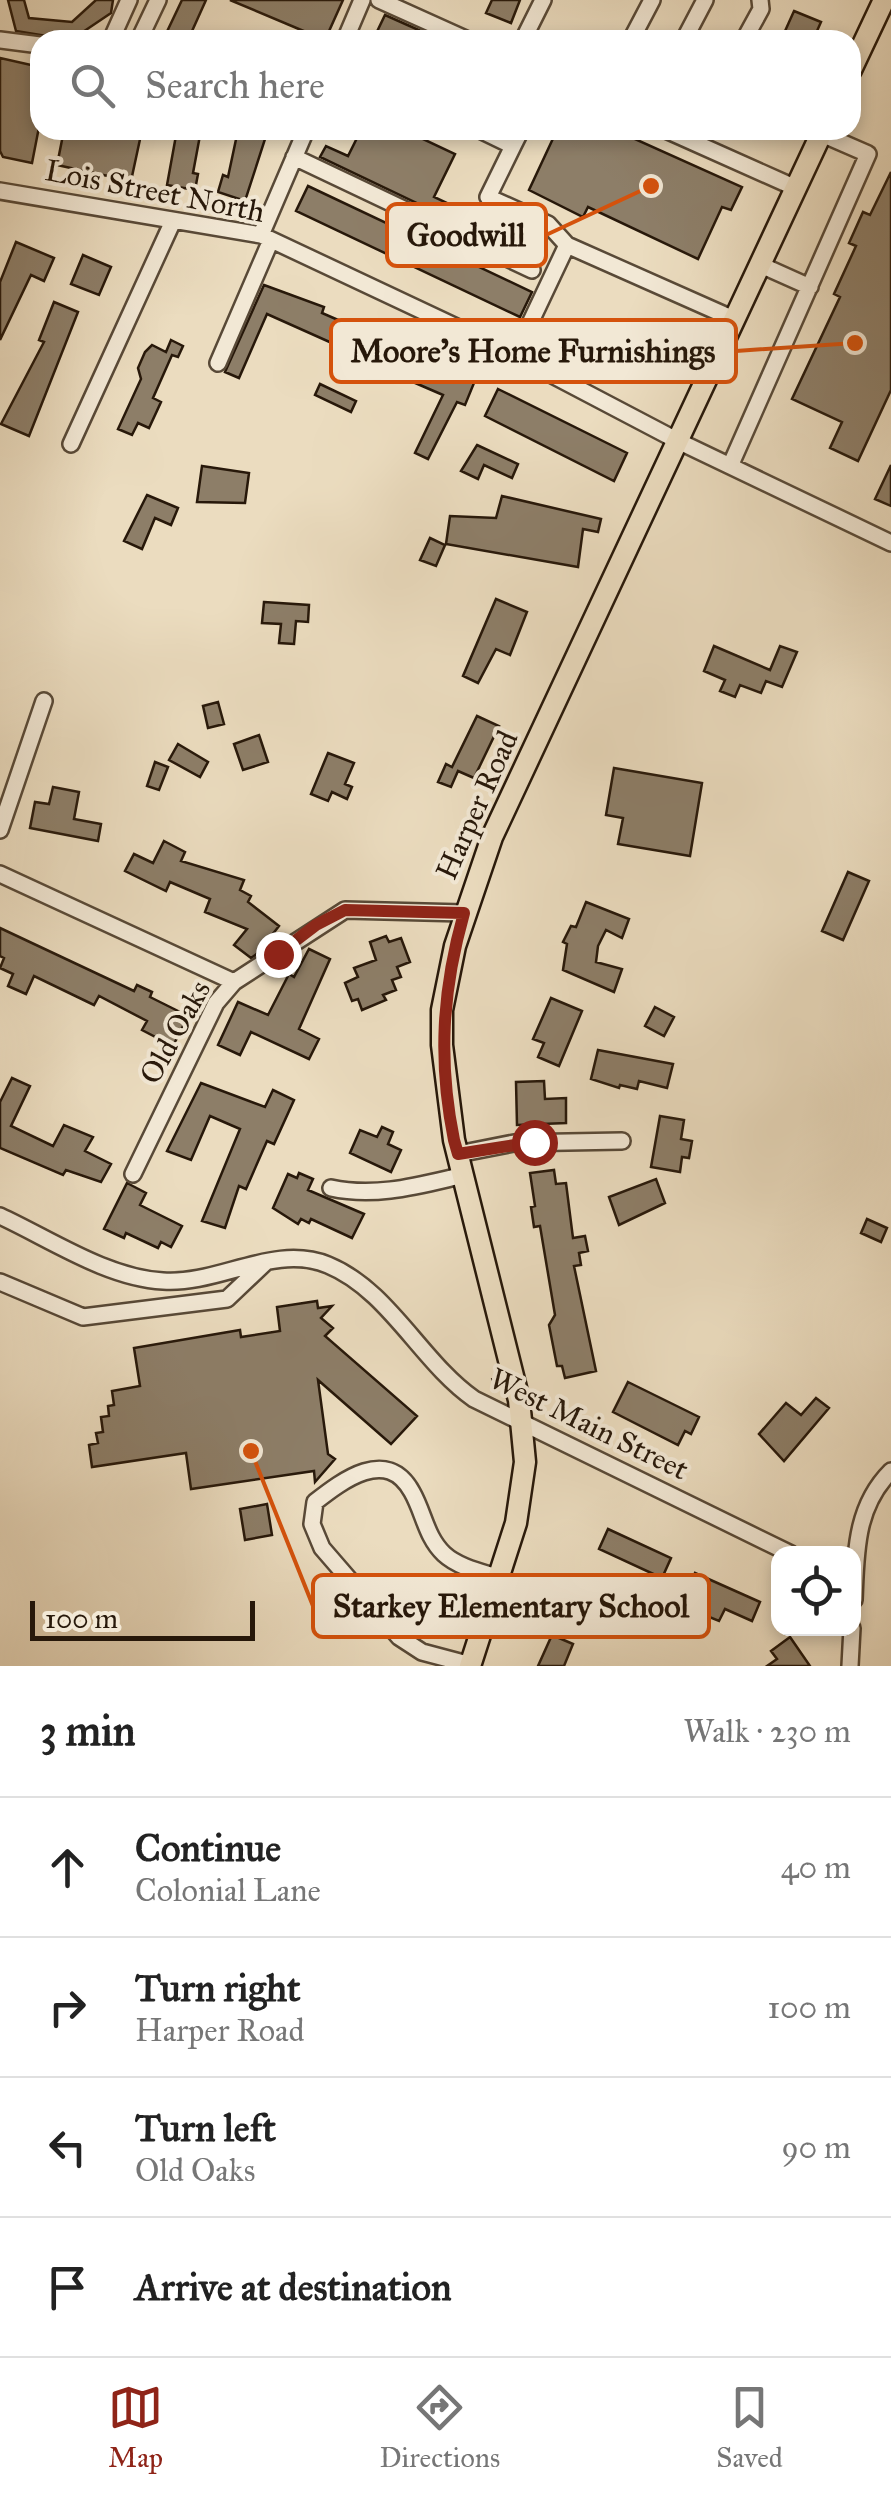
<!DOCTYPE html>
<html lang="en">
<head>
<meta charset="utf-8">
<style>
  :root { --surface:#fff; --page:#f6f6f6; --text:#222; --muted:#767676; --line:#e0e0e0; --accent:#8f2418 }
  body { margin:0; font-family:"IM FELL Great Primer",serif; background:var(--page); color:var(--text) }
  .controls { position:absolute; right:30px; bottom:30px; display:grid; overflow:hidden; border-radius:20px; box-shadow:0 5px 15px #0003 }
  .controls button { width:90px; height:90px; display:grid; place-items:center; padding:0; border:0; border-bottom:2px solid var(--line); background:var(--surface); color:var(--text); font:50px sans-serif }
  .scale { position:absolute; left:30px; bottom:25px; width:225px; box-sizing:border-box; padding-left:10px; border:5px solid #27180a; border-top:0; font-size:28px; line-height:35px; white-space:nowrap; color:#27180a; -webkit-text-stroke:8px #f2e8d5; paint-order:stroke }
  .stop { position:absolute; width:30px; height:30px; margin:-22px; border:8px solid #8f2418; border-radius:50%; background:#fff }
  .stop.end { background:#8f2418; border-color:#fff; box-shadow:0 2px 10px #0008 }
  .list { margin:0; padding:0; list-style:none }
  h2 { display:flex; justify-content:space-between; align-items:center; height:130px; margin:0; padding:0 40px; font-size:42px }
  h2 small { font-size:32px; font-weight:400; color:var(--muted) }
  .list li { display:grid; grid-template-columns:65px 1fr auto; gap:30px; align-items:center; box-sizing:border-box; height:140px; padding:0 40px; border-top:2px solid var(--line) }
  .list b { display:block; font-size:38px; white-space:nowrap }
  .list p { margin:0; font-size:32px; white-space:nowrap; color:var(--muted) }
  .list em { font-size:32px; font-style:normal; color:var(--muted) }
  .icon { flex:none; width:55px; height:55px; fill:none; stroke:currentColor; stroke-width:2; stroke-linecap:round; stroke-linejoin:round }
  .map { position:relative; flex:none; width:891px; height:1666px; overflow:hidden }
  .search { position:absolute; background:var(--surface); box-shadow:0 5px 15px #0003; left:30px; right:30px; top:30px; height:110px; display:flex; align-items:center; gap:25px; box-sizing:border-box; padding:0 35px; border-radius:30px; color:var(--muted); font-size:38px }
  .sheet { height:690px; background:var(--surface) }
  nav { display:flex; justify-content:space-around; align-items:center; box-sizing:border-box; height:140px; border-top:2px solid var(--line); background:var(--surface); font-size:28px; color:var(--muted) }
  nav a { display:grid; justify-items:center; gap:5px }
  nav .on { color:var(--accent) }
  .map>svg:first-child { display:block }
</style>
</head>
<body>
<div class="map">
<svg width="891" height="1666" viewBox="0 0 891 1666">
  <rect width="100%" height="100%" fill="#ebdcbf"/>
  <filter id="stains"><feTurbulence type="fractalNoise" baseFrequency=".002" numOctaves="4"/><feColorMatrix values="0 0 0 0 .2 0 0 0 0 .09 0 0 0 0 .02 0 0 0 .5 -.17"/></filter>
  <radialGradient id="worn" r=".72"><stop offset=".6" stop-color="#630" stop-opacity="0"/><stop offset="1" stop-color="#630" stop-opacity=".3"/></radialGradient>
  <!-- building -->
  <path fill="#8d7e68" stroke="#27180a" stroke-width="2.5" d="M 8,0 L 24,0 L 29,18 L 72,22 L 96,0 L 113,0 L 111,13 L 71,40 L 16,31 Z
    M 182,0 L 206,0 L 188,40 L 163,40 Z
    M 230,0 L 343,0 L 325,40 Z
    M 492,0 L 520,0 L 511,23 L 486,13 Z
    M 794,11 L 821,22 L 813,40 L 781,40 Z
    M 385,15 L 412,27 L 441,40 L 373,40 Z
    M 0,58 L 40,67 L 40,122 L 32,163 L 3,157 L 0,151 Z
    M 64,130 L 142,130 L 131,181 L 57,165 Z
    M 177,130 L 201,130 L 193,173 L 198,174 L 195,190 L 167,185 Z
    M 238,130 L 266,136 L 245,201 L 218,192 L 223,175 L 228,177 Z
    M 361,130 L 404,130 L 455,154 L 434,197 L 546,250 L 540,262 L 320,157 L 326,146 L 348,156 Z
    M 557,130 L 615,130 L 742,187 L 731,210 L 722,207 L 698,259 L 588,207 L 583,217 L 529,190 Z
    M 891,172 L 891,390 L 858,461 L 830,448 L 842,422 L 792,399 L 840,297 L 834,294 L 856,246 L 849,243 L 863,212 L 870,215 Z
    M 308,186 L 532,292 L 520,317 L 296,211 Z
    M 16,242 L 54,258 L 44,281 L 31,275 L 0,340 L 0,282 Z
    M 83,255 L 111,267 L 99,295 L 71,284 Z
    M 264,285 L 324,307 L 322,313 L 352,326 L 343,348 L 267,314 L 239,378 L 225,372 Z
    M 54,302 L 78,312 L 29,436 L 1,424 L 44,342 L 39,340 Z
    M 171,340 L 183,346 L 178,357 L 172,355 L 153,398 L 161,402 L 149,428 L 138,423 L 132,435 L 118,429 L 141,379 L 138,368 L 145,352 L 152,345 L 166,352 Z
    M 380,340 L 446,364 L 444,370 L 474,383 L 465,405 L 457,402 L 428,459 L 415,453 L 443,395 L 369,363 Z
    M 320,384 L 356,401 L 351,412 L 315,395 Z
    M 498,389 L 627,453 L 614,481 L 485,416 Z
    M 477,445 L 518,464 L 512,478 L 484,465 L 478,479 L 461,471 Z
    M 891,465 L 891,506 L 875,499 Z
    M 202,466 L 249,473 L 245,503 L 197,502 Z
    M 147,495 L 178,508 L 171,525 L 155,518 L 142,549 L 124,541 Z
    M 502,496 L 601,519 L 598,532 L 583,529 L 578,567 L 446,544 L 450,516 L 496,518 Z
    M 430,538 L 445,545 L 436,566 L 420,560 Z
    M 496,599 L 527,612 L 510,655 L 496,649 L 478,683 L 463,676 Z
    M 264,602 L 309,605 L 308,622 L 296,621 L 294,644 L 279,643 L 281,624 L 262,623 Z
    M 714,646 L 770,670 L 780,646 L 797,652 L 782,687 L 766,681 L 761,693 L 740,685 L 735,697 L 720,691 L 725,680 L 704,671 Z
    M 218,702 L 224,724 L 208,728 L 203,706 Z
    M 477,716 L 499,726 L 474,778 L 458,771 L 451,787 L 438,782 L 446,764 L 452,767 Z
    M 259,735 L 268,762 L 243,770 L 234,744 Z
    M 178,744 L 208,762 L 200,777 L 169,760 Z
    M 328,753 L 354,763 L 345,784 L 352,787 L 347,799 L 332,792 L 328,801 L 311,794 Z
    M 155,762 L 168,767 L 159,790 L 147,786 Z
    M 614,768 L 702,783 L 690,856 L 618,844 L 623,818 L 606,815 Z
    M 53,787 L 79,792 L 74,819 L 101,824 L 98,841 L 30,828 L 35,802 L 49,804 Z
    M 164,841 L 185,852 L 181,861 L 244,880 L 240,890 L 251,896 L 248,902 L 279,926 L 258,953 L 251,958 L 234,945 L 247,929 L 205,912 L 210,899 L 170,882 L 166,891 L 125,871 L 134,854 L 153,863 Z
    M 848,872 L 869,881 L 843,940 L 822,931 Z
    M 586,902 L 629,919 L 622,938 L 606,930 L 598,946 L 596,962 L 622,969 L 614,992 L 563,970 L 567,944 L 563,942 L 571,926 L 576,927 Z
    M 0,928 L 134,991 L 137,985 L 152,992 L 150,997 L 188,1016 L 173,1046 L 142,1030 L 147,1021 L 99,996 L 94,1005 L 34,976 L 26,994 L 8,986 L 13,974 L 0,968 L 4,958 L 0,956 Z
    M 386,936 L 389,942 L 401,938 L 410,962 L 397,967 L 401,977 L 392,980 L 396,990 L 383,995 L 386,1000 L 362,1010 L 358,999 L 352,1001 L 345,983 L 358,977 L 354,968 L 376,960 L 370,942 Z
    M 309,949 L 330,959 L 299,1029 L 319,1039 L 309,1059 L 251,1032 L 240,1055 L 218,1045 L 238,1002 L 268,1015 L 289,974 L 294,977 Z
    M 551,998 L 582,1011 L 559,1066 L 538,1057 L 544,1043 L 533,1039 Z
    M 655,1007 L 674,1017 L 664,1036 L 645,1026 Z
    M 598,1050 L 673,1064 L 667,1088 L 639,1081 L 637,1089 L 620,1085 L 619,1088 L 591,1079 Z
    M 12,1078 L 30,1086 L 11,1126 L 53,1146 L 64,1125 L 93,1137 L 85,1151 L 111,1164 L 101,1182 L 66,1170 L 63,1175 L 0,1148 L 0,1102 Z
    M 544,1081 L 545,1099 L 566,1098 L 566,1123 L 517,1125 L 516,1082 Z
    M 201,1083 L 265,1107 L 273,1090 L 294,1100 L 274,1144 L 267,1141 L 246,1189 L 239,1186 L 225,1228 L 202,1221 L 240,1129 L 210,1116 L 191,1160 L 167,1151 Z
    M 660,1116 L 684,1120 L 681,1139 L 692,1141 L 689,1158 L 682,1157 L 680,1172 L 651,1167 Z
    M 382,1127 L 393,1132 L 388,1144 L 401,1150 L 391,1172 L 350,1153 L 360,1130 L 377,1137 Z
    M 554,1170 L 556,1184 L 566,1183 L 573,1238 L 585,1236 L 588,1251 L 579,1253 L 581,1265 L 574,1266 L 596,1371 L 565,1378 L 562,1366 L 557,1366 L 549,1325 L 555,1315 L 540,1226 L 534,1227 L 531,1207 L 535,1206 L 530,1173 Z
    M 299,1173 L 313,1179 L 308,1190 L 364,1214 L 352,1238 L 311,1219 L 309,1223 L 301,1219 L 298,1224 L 273,1208 L 288,1174 L 297,1178 Z
    M 656,1179 L 665,1203 L 619,1225 L 609,1197 Z
    M 127,1183 L 146,1193 L 140,1205 L 182,1226 L 171,1247 L 161,1242 L 158,1248 L 126,1233 L 124,1238 L 104,1229 Z
    M 867,1219 L 887,1228 L 881,1242 L 861,1233 Z
    M 317,1301 L 318,1308 L 332,1306 L 321,1318 L 333,1328 L 325,1336 L 417,1416 L 391,1444 L 318,1380 L 328,1454 L 335,1459 L 315,1482 L 314,1471 L 191,1489 L 186,1453 L 92,1467 L 89,1445 L 98,1443 L 96,1433 L 103,1432 L 101,1417 L 109,1416 L 108,1406 L 114,1405 L 112,1391 L 140,1386 L 134,1348 L 240,1330 L 241,1337 L 280,1331 L 277,1307 Z
    M 628,1382 L 699,1417 L 691,1434 L 685,1431 L 678,1445 L 613,1412 Z
    M 816,1398 L 829,1408 L 784,1461 L 759,1434 L 786,1403 L 801,1415 Z
    M 267,1504 L 272,1535 L 245,1540 L 240,1509 Z
    M 608,1529 L 671,1558 L 662,1578 L 599,1549 Z
    M 695,1573 L 760,1602 L 752,1621 L 725,1609 L 719,1621 L 697,1612 L 702,1602 L 686,1595 Z
    M 552,1635 L 573,1644 L 564,1666 L 538,1666 Z
    M 790,1637 L 810,1666 L 767,1666 L 777,1659 L 771,1651 Z"/>
  <g fill="none" stroke-linecap="round" stroke-linejoin="round">
    <defs>
      <path id="minor" d="M 379,0 L 468,40
        M 0,40 L 40,45
        M 111,40 L 129,0
        M 139,40 L 158,0
        M 345,40 L 362,0
        M 523,40 L 543,0
        M 631,40 L 652,0
        M 684,40 L 705,0
        M 744,40 L 761,9 L 760,0
        M 480,130 L 513,146 L 521,130
        M 666,130 L 796,188
        M 513,146 L 488,197 L 548,224 L 567,245 L 736,320
        M 294,157 L 532,270
        M 0,191 L 261,235 L 499,347 L 680,442 L 891,543
        M 261,235 L 306,130
        M 761,265 L 810,287
        M 515,355 L 567,245
        M 218,363 L 271,240
        M 71,444 L 173,221
        M 731,464 L 868,154 L 822,134
        M 0,830 L 44,701
        M 0,874 L 234,982
        M 458,1154 L 514,1143 L 622,1141
        M 133,1174 L 216,1003 L 234,982 L 345,910 L 464,913
        M 331,1188 C 377,1198 420,1185 464,1175
        M 0,1216 C 50,1239 107,1278 163,1281 C 219,1285 274,1243 328,1265 C 389,1290 421,1362 474,1399 L 791,1554
        M 0,1282 L 83,1317 L 227,1299 L 266,1262
        M 854,1600 C 856,1553 855,1507 891,1471
        M 471,1665 L 422,1652 L 399,1637 L 322,1548 L 312,1524 L 315,1502 C 342,1481 387,1446 412,1492 C 424,1513 426,1537 444,1554 C 458,1567 481,1572 500,1578
        M 850,1666 L 852,1628"/>
      <path id="major" d="M 851,70 L 884,0
        M 470,1666 L 516,1523 L 525,1462 L 519,1400 L 454,1140 L 442,1045 L 442,1010 L 455,946 L 492,837 L 823,130"/>
    </defs>
    <!-- minor casing -->
    <use href="#minor" stroke="#584937" stroke-width="20"/>
    <!-- major casing -->
    <use href="#major" stroke="#27180a" stroke-width="25"/>
    <!-- path -->
    <path stroke="#27180a" stroke-width="2.5" stroke-dasharray="2.5 5" stroke-linecap="butt" d="M 492,1378 L 494,1386"/>
    <!-- minor -->
    <use href="#minor" stroke="#f2e8d5" stroke-width="15"/>
    <!-- major -->
    <use href="#major" stroke="#ebdcbf" stroke-width="20"/>
  </g>
  <g fill="none" stroke-linecap="round" stroke-linejoin="round">
    <!-- route -->
    <path stroke="#8f2418" stroke-width="12" d="M 278,954 L 316,925 L 345,910 L 464,913 C 442,991 438,1061 454,1140 L 458,1154 L 534,1142"/>
  </g>
  <g text-anchor="middle" dominant-baseline="central" stroke-width="8" stroke-linejoin="round" paint-order="stroke">
    <!-- street labels -->
    <g font-size="30" fill="#27180a" stroke="#f2e8d5">
      <text transform="translate(155 191) rotate(11)">Lois Street North</text>
      <text transform="translate(477 805) rotate(-66)">Harper Road</text>
      <text transform="translate(175 1032) rotate(-61)">Old Oaks</text>
      <text transform="translate(589 1424) rotate(26)">West Main Street</text>
    </g>
  </g>
  <!-- callouts -->
  <path fill="none" stroke="#d5520c" stroke-width="4" d="M651 186L546 235M855 343L736 351M251 1451L313 1606"/>
  <g fill="#d5520c" stroke="#f2e8d5" stroke-width="4">
    <circle cx="651" cy="186" r="10"/>
    <circle cx="855" cy="343" r="10"/>
    <circle cx="251" cy="1451" r="10"/>
  </g>
  <g fill="#f2e8d5" stroke="#d5520c" stroke-width="4">
    <rect x="387" y="204" width="159" height="62" rx="10"/>
    <rect x="331" y="320" width="405" height="62" rx="10"/>
    <rect x="313" y="1575" width="396" height="62" rx="10"/>
  </g>
  <g font-size="32" text-anchor="middle" font-weight="bold" fill="#27180a">
    <text x="466" y="246">Goodwill</text>
    <text x="533" y="362">Moore's Home Furnishings</text>
    <text x="511" y="1617">Starkey Elementary School</text>
  </g>
  <rect width="100%" height="100%" filter="url(#stains)"/>
  <rect width="100%" height="100%" fill="url(#worn)"/>
</svg>
<div class="controls">
<button><svg class="icon" aria-label="locate" viewBox="0 0 24 24"><circle cx="12" cy="12" r="6"/><path d="M12 2v4M12 18v4M2 12h4M18 12h4"/></svg></button>
</div>
<div class="scale">100 m</div>
<div class="stop" style="left:534px;top:1142px"></div>
<div class="stop end" style="left:278px;top:954px"></div>
<div class="search"><svg class="icon" aria-label="search" viewBox="0 0 24 24"><circle cx="10" cy="10" r="6"/><path d="M15 15l6 6"/></svg>Search here</div>
</div>
<section class="sheet">
<h2>3 min<small>Walk · 230 m</small></h2>
<ul class="list">
<li><svg class="icon" aria-label="ahead" viewBox="0 0 24 24"><path d="M12 20V5M6 11l6-6 6 6"/></svg><div><b>Continue</b><p>Colonial Lane</p></div><em>40 m</em></li>
<li><svg class="icon" aria-label="right" viewBox="0 0 24 24"><path d="M7 20v-9h11M14 6l5 5-5 5"/></svg><div><b>Turn right</b><p>Harper Road</p></div><em>100 m</em></li>
<li><svg class="icon" aria-label="left" viewBox="0 0 24 24"><path d="M17 20v-9H6M10 6l-5 5 5 5"/></svg><div><b>Turn left</b><p>Old Oaks</p></div><em>90 m</em></li>
<li><svg class="icon" aria-label="arrive" viewBox="0 0 24 24"><path d="M6 21V4h12l-3 4 3 4H6"/></svg><div><b>Arrive at destination</b></div></li>
</ul>
</section>
<nav>
<a class="on"><svg class="icon" aria-label="map" viewBox="0 0 24 24"><path d="M3 6l6-2 6 2 6-2v14l-6 2-6-2-6 2zM9 4v14M15 6v14"/></svg>Map</a>
<a><svg class="icon" aria-label="directions" viewBox="0 0 24 24"><path d="M12 3l9 9-9 9-9-9zM9 14v-3h6M13 9l2 2-2 2"/></svg>Directions</a>
<a><svg class="icon" aria-label="saved" viewBox="0 0 24 24"><path d="M7 4h10v16l-5-4-5 4z"/></svg>Saved</a>
</nav>
</body>
</html>
